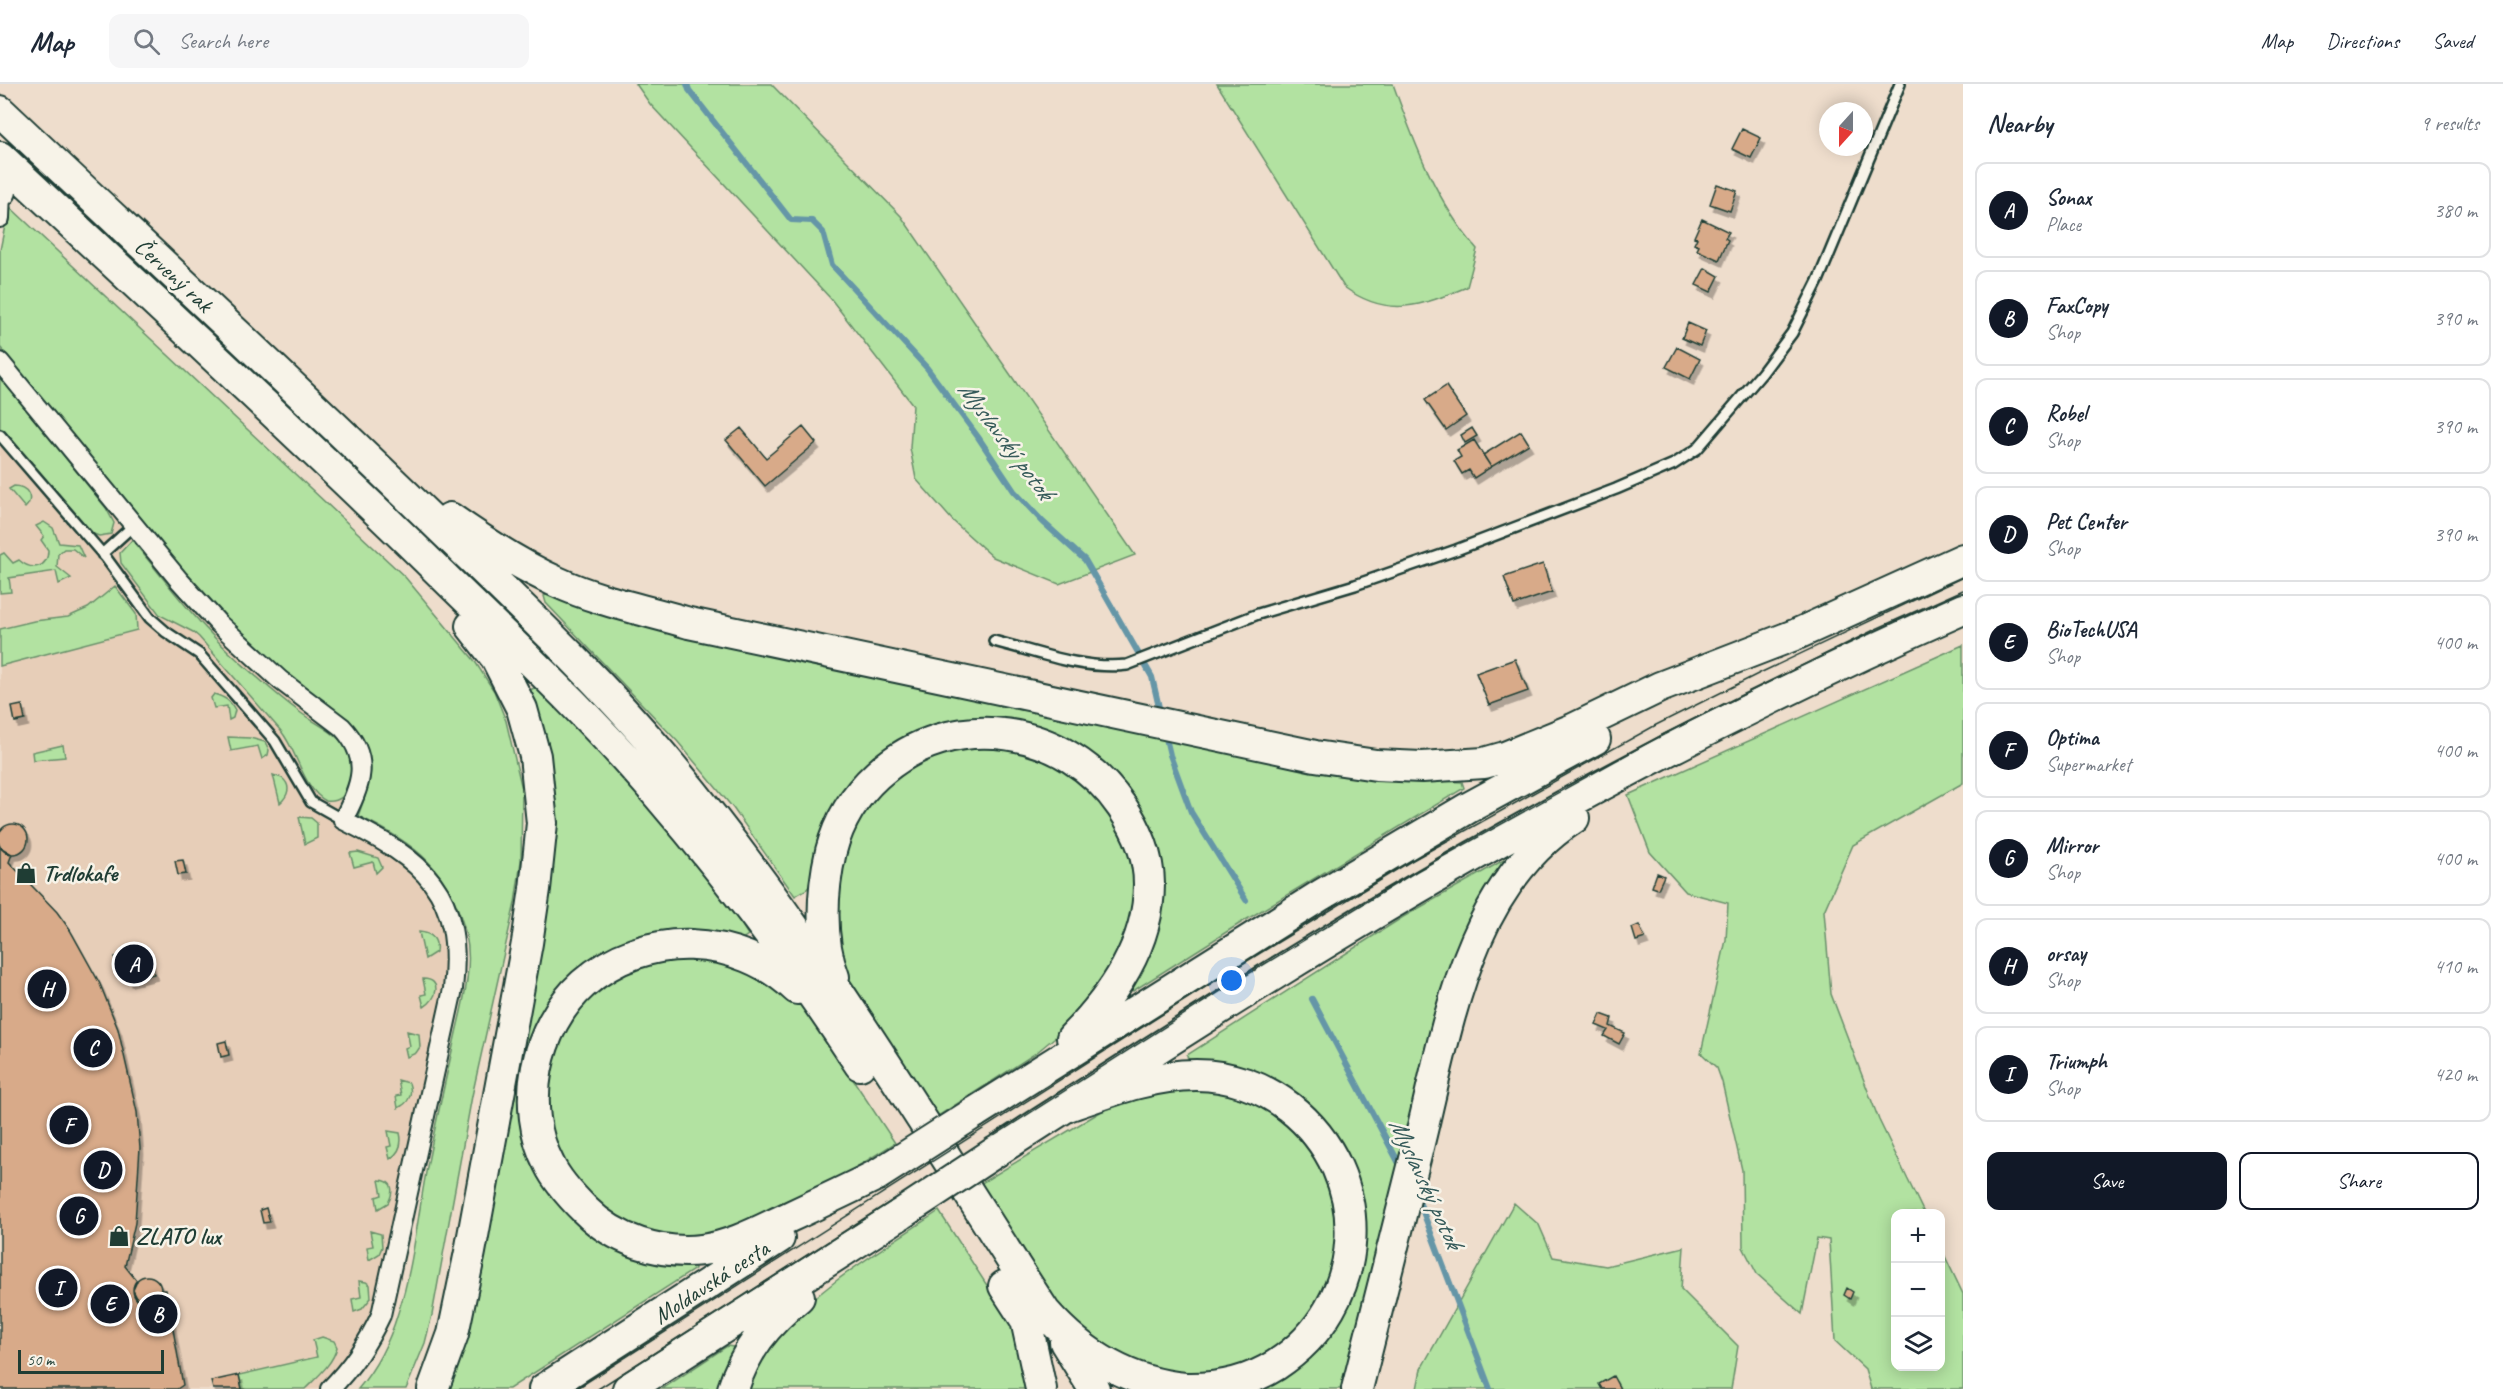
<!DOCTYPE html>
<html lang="en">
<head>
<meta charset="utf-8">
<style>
  :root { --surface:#fff; --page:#f6f6f7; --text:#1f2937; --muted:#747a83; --line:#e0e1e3; --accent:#111827 }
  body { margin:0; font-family:Caveat,sans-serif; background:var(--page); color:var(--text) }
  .controls { position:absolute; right:18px; bottom:18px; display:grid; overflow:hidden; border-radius:12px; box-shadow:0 3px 15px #0003 }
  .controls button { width:54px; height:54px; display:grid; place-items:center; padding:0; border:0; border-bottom:2px solid var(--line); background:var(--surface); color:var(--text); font:30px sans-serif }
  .compass { position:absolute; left:1819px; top:18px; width:54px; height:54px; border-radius:50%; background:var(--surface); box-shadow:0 3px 15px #0003; rotate:201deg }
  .scale { position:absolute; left:18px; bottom:15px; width:146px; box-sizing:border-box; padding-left:6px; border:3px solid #1f3d34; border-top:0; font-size:16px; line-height:21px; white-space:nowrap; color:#1f3d34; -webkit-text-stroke:4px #f7f3e8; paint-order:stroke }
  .you { position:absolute; left:1232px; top:897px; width:21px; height:21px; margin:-15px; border:4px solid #fff; border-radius:50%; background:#1a73e8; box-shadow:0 0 0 9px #1a73e833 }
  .badge { display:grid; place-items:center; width:39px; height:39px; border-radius:50%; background:var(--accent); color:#fff; font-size:20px; font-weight:700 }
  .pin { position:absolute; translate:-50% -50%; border:3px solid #fff; box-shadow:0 2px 6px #0006 }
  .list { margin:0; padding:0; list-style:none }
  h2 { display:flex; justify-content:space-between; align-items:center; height:78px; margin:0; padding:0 24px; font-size:26px }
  h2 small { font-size:20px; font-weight:400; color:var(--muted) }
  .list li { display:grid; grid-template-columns:39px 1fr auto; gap:18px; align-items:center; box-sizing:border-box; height:96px; margin:0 12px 12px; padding:0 12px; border:2px solid var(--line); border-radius:12px }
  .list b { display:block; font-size:22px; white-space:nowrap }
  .list p { margin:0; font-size:20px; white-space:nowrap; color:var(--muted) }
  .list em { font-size:20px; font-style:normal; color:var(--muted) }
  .actions { display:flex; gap:12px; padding:18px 24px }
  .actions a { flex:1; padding:14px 0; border:2px solid var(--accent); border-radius:12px; text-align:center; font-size:21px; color:var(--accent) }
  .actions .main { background:var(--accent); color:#fff }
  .icon { flex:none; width:33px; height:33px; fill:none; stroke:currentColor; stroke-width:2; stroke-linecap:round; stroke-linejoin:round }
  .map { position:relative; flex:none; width:1963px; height:1305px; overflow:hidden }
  header { display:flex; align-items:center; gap:36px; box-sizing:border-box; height:84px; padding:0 30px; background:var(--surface); border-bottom:2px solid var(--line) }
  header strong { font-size:28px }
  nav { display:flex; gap:33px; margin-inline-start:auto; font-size:21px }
  .search { width:420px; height:54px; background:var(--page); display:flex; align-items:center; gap:15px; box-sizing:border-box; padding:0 21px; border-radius:12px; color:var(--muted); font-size:22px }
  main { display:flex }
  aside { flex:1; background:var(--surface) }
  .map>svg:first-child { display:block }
</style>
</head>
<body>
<header>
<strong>Map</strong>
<div class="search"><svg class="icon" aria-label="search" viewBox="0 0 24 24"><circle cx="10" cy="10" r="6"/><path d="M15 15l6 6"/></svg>Search here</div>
<nav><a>Map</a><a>Directions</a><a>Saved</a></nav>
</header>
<main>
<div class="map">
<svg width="1963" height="1305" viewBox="0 0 1963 1305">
  <defs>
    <filter id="shadow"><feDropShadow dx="3.5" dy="6" stdDeviation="0" flood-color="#0004"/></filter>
  </defs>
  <rect width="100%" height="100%" fill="#edc"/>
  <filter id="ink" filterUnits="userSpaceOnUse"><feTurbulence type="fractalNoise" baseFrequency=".0167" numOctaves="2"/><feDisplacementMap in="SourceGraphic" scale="12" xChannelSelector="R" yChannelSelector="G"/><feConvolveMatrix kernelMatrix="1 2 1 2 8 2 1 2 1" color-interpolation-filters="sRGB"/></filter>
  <g filter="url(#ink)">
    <!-- built -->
    <path fill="#e7ceb8" d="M 0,278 L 356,661 L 343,736 L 416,781 L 455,857 L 381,1231 L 330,1305 L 0,1305 Z"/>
    <!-- green -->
    <path fill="#b2e2a1" stroke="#68906a" stroke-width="1.5" d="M 636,0 L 771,0 L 901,132 L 1135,471 L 1059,500 L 993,473 L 953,437 L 916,395 L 910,364 L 913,321 L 831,215 L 650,20 Z
      M 1217,0 L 1393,0 C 1414,58 1436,118 1477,165 L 1467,203 C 1421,222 1388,235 1344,203 Z
      M 9,122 L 405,493 L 474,576 L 494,607 L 506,637 L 522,705 L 521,777 L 515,819 L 472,1012 L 432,1231 L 425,1259 L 406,1305 L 358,1305 C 376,1284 390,1256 398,1229 C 414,1182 418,1127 428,1078 C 436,1038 445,998 454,958 C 461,925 474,885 466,851 C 450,786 416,759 358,732 C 370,699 379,680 358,648 L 246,557 L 183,491 L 0,263 L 0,166 Z
      M 0,293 L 106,424 L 114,439 L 111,450 L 99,452 L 91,449 L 58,416 L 0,344 Z
      M 14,402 C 27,402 35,414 25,424 L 9,405 Z
      M 44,438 L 53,444 L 59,459 L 78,461 L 84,474 L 73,465 L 64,465 L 58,470 L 57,483 L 71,494 L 59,500 L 56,487 L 9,494 L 11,508 L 0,509 L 0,471 L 4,469 L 13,479 L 19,476 C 31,487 48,485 48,466 L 41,456 L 44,452 L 36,442 Z
      M 132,456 C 166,498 200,543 241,579 C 260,596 280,614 301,629 C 317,641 337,648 347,666 C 358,684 353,720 326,717 C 303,705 298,668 281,647 L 199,553 L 193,548 L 160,531 L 121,479 L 120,469 Z
      M 115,502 L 136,530 L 137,546 L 0,582 L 0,545 L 34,537 L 68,533 L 88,524 Z
      M 550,509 L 1394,695 L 1462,698 L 1464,704 L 1239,840 L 1133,907 L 1130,903 L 1158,823 L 1081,666 L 921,651 L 807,805 L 795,812 L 733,724 L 678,658 L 546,519 L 544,512 Z
      M 1963,561 L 1963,699 L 1853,761 L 1824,827 L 1831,910 L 1879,1036 L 1924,1129 L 1896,1130 L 1896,1282 L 1940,1282 L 1941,1164 L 1963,1210 L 1963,1305 L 1871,1305 L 1865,1285 L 1835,1257 L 1829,1156 L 1817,1154 L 1802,1230 L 1757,1190 L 1743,1163 L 1742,1086 L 1722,998 L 1717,984 L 1701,969 L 1726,856 L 1728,819 L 1686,808 L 1650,768 L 1628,711 Z
      M 536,603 L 611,681 L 714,796 L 748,851 L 739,857 L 696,852 L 550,926 L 543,1090 L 693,1178 L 695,1185 L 509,1305 L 447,1305 L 515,983 L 534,621 L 530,606 Z
      M 214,610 C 224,613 230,616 235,626 L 233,634 L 229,636 L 227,622 L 214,624 L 211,614 Z
      M 228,653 L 250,654 L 265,658 L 269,666 L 268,671 L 262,675 L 258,662 L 231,667 Z
      M 995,660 L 1055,677 L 1104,716 L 1135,776 L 1133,842 L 1084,929 L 1036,969 L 935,1034 L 847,898 L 836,864 L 840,776 L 870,714 L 930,671 Z
      M 63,661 L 65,673 L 33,676 L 32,668 Z
      M 273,691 L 282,694 C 292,702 288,712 280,719 Z
      M 299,733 L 311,734 L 317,739 L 317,754 L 305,760 Z
      M 358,768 L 378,774 L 382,783 L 376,789 L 373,778 L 354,783 L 350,769 Z
      M 1509,773 L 1512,773 L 1347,1305 L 1257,1305 C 1283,1287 1317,1269 1335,1243 C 1356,1214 1360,1183 1361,1148 C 1361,1131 1362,1114 1358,1098 C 1355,1087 1348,1075 1342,1065 C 1308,1001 1257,982 1188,976 L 1187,971 L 1403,833 Z
      M 419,848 C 432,849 438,855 436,868 L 425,875 Z
      M 708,871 L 782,904 L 799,919 L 823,950 L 895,1059 L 812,1111 L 737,1146 L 668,1156 L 616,1139 L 560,1081 L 545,1027 L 556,959 L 580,919 L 628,882 Z
      M 423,895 C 443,895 437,916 424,923 L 421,911 L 426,910 Z
      M 407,947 L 419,950 L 420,963 L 416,969 L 407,973 L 405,964 L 410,962 Z
      M 398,996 L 409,999 C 413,1010 409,1019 398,1024 L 396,1012 L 401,1011 Z
      M 1201,1004 L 1234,1009 L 1258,1020 L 1283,1035 L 1305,1054 L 1323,1081 L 1337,1129 L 1336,1162 L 1327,1203 L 1298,1245 L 1257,1278 L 1208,1290 L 1179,1291 L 1122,1275 L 1069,1240 L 978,1101 L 1107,1024 L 1140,1012 Z
      M 388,1047 L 400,1049 C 403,1061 399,1069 390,1075 L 387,1063 L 391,1062 Z
      M 379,1096 C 394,1096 394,1108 388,1119 L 378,1125 L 376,1113 L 382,1111 Z
      M 1514,1119 L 1539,1141 L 1553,1173 L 1606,1182 L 1684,1163 L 1681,1205 L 1738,1262 L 1731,1305 L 1417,1305 L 1421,1285 Z
      M 939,1127 L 1017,1248 L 1030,1305 L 747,1305 C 754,1290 761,1268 772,1256 C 818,1202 881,1166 939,1127 Z
      M 370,1147 L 381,1150 L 382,1163 L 379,1170 L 369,1176 L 367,1163 L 373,1162 Z
      M 359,1197 L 366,1198 L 370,1201 L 371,1214 L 362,1225 L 354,1228 L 352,1215 L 361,1213 Z
      M 322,1253 L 334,1257 L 337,1263 C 333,1280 317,1293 305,1305 L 242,1305 L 239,1291 L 317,1273 L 313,1256 Z
      M 727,1262 L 733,1263 L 733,1267 L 719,1305 L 662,1305 Z"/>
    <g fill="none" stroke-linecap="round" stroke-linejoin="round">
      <!-- stream -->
      <path stroke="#6596a7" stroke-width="6" d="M 687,0 L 689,6 L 791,136 L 812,137 L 823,148 L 832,181 L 927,284 L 978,353 L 1014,407 L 1043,438 L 1085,476 L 1152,593 L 1161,632
        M 1165,650 L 1170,671 L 1191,728 L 1246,816
        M 1312,915 L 1402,1085
        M 1417,1112 L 1490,1305"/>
    </g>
    <!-- building -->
    <path fill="#d8aa89" stroke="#1f3d34" stroke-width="1.5" filter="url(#shadow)" d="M 1742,45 L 1761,54 L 1751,74 L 1732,65 Z
      M 1717,100 L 1737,107 L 1730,127 L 1710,120 Z
      M 1702,135 L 1729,148 L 1725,154 L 1728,156 L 1719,176 L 1697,166 L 1699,162 L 1694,160 L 1697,154 L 1694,153 Z
      M 1705,184 L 1719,192 L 1711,208 L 1696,201 Z
      M 1688,239 L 1706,247 L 1700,262 L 1682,254 Z
      M 1677,263 L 1700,275 L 1690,295 L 1666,283 Z
      M 1446,302 L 1466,332 L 1446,346 L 1425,316 Z
      M 803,343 L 816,359 L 765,402 L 726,356 L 741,344 L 766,374 Z
      M 1472,344 L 1477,352 L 1465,359 L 1461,351 Z
      M 1521,347 L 1529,360 L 1491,383 L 1483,371 Z
      M 1474,356 L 1491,383 L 1474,394 L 1469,386 L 1462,390 L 1454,377 L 1461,373 L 1457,366 Z
      M 1543,480 L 1552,508 L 1514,521 L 1504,493 Z
      M 1515,575 L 1528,607 L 1489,621 L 1476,589 Z
      M 22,621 L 25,636 L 15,638 L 12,623 Z
      M-2 755a15 15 0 1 1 30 0a15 15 0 1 1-30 0Z
      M 0,763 L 12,770 L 9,778 L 57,828 L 70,846 L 100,900 L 118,945 L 137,1028 L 140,1064 L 135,1139 L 125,1182 L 137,1197 L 133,1206 L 139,1218 L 153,1219 L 159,1214 L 161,1206 L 166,1206 L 183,1301 L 177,1305 L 0,1305 Z
      M 183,776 L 186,790 L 178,791 L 175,777 Z
      M 1657,789 L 1664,792 L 1658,805 L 1652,803 Z
      M 1639,841 L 1645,854 L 1636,857 L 1632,844 Z
      M 148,865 L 154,890 L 128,896 L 125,887 L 119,888 L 115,873 Z
      M 1601,930 L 1612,934 L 1610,942 L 1625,949 L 1619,960 L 1604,952 L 1608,946 L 1596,941 Z
      M 226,957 L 229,971 L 221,973 L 218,959 Z
      M 266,1124 L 270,1138 L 263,1139 L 260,1126 Z
      M133 1206a14 14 0 1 1 28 0a14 14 0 1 1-28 0Z
      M 1847,1204 L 1853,1208 L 1850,1215 L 1844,1211 Z
      M 239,1291 L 242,1305 L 213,1305 L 211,1297 Z
      M 1613,1292 L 1620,1305 L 1602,1305 L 1599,1300 Z"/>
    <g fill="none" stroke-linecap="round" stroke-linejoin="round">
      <defs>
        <path id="service" d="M 0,351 L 106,474 L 150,534 L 166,548 L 199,570 L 275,657 L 311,718 L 343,736
          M 102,470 L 134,441
          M 994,557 C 1037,568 1082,586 1127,581 L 1258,530 L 1355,501 L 1456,466 L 1616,405 L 1674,380 L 1697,365 L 1762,289 L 1792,249 L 1818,197 L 1900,0"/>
        <path id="minor" d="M 0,134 L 1,107
          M 0,278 L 179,496 L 219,540 L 280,596 L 342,643 C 372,675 361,701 343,736 C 424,776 464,808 453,905 L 381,1231 C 368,1259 352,1283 330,1305"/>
        <path id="trunk" d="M 0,27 C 144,163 290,298 432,436 C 511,513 592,588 663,672 C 808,844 923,1040 1045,1228 C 1082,1270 1129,1299 1185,1304 C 1217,1305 1249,1298 1276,1281 C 1369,1221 1377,1092 1289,1023 C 1263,1003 1230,991 1196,991 C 1150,991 1108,1008 1065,1023
          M 0,73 C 143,207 287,339 426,475 C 504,552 585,626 656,709 C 730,795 798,886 860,981
          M 0,103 L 1,107
          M 450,434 C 484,458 519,481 557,498 C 598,517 645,526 689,539 L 1315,672 L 1376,681 L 1422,683 L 1484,679 L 1505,673 L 1573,645 L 1660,603 L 1797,550 L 1963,475
          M 834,893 C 819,855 822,806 831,767 C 839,736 854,712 877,691 C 952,622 1067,641 1122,723 C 1137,745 1149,773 1149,800 C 1149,861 1113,912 1072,954
          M 797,905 C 738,849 645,845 583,900 C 535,943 519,1023 549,1080 C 557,1097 572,1113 585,1126 C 615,1156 660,1171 702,1166 C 732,1162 759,1147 787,1134 C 817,1120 847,1106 877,1091
          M 974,1029 L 1321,811 L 1468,724 L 1595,655
          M 997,1067 C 1162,961 1328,853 1500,757 C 1651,672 1805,595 1963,525
          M 1004,1202 L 1026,1236 L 1041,1305
          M 1065,1258 L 1094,1305
          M 433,1305 L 453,1250 L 470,1168 L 527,859 L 535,805 L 542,739 L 535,672 L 522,625 L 496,574 L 471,542
          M 544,1305 L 779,1154
          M 628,1305 L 901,1130
          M 733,1305 C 745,1266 767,1239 799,1213
          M 1357,1305 C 1377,1225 1397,1146 1417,1067 C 1447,949 1464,805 1574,734"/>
      </defs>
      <!-- service casing -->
      <use href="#service" stroke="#1f3d34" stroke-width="14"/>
      <!-- minor casing -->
      <use href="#minor" stroke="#1f3d34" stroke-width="22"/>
      <!-- trunk casing -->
      <use href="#trunk" stroke="#1f3d34" stroke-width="34"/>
      <!-- service -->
      <use href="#service" stroke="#f7f3e8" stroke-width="9"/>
      <!-- minor -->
      <use href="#minor" stroke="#f7f3e8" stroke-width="18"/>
      <!-- trunk -->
      <use href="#trunk" stroke="#f7f3e8" stroke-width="30"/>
      <!-- tram -->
      <path stroke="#1f3d34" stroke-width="1.5" d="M 576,1305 L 1221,893 L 1411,777 L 1656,641 L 1762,588 L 1963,493
        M 598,1305 L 1227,903 L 1417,787 L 1662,651 L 1876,545 L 1963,506"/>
      <defs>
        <path id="trunk-bridge" d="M 877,1091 L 974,1029
          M 901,1130 L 997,1067"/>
      </defs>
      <!-- trunk-bridge casing -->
      <use href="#trunk-bridge" stroke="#1f3d34" stroke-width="34" stroke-linecap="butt"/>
      <!-- trunk-bridge -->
      <use href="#trunk-bridge" stroke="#f7f3e8" stroke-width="30"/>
    </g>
  </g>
  <!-- icons -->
  <defs>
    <symbol id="shop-bare" viewBox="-9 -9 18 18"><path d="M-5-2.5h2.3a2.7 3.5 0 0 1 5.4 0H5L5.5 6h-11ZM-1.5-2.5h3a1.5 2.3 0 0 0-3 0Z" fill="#1f3d34" stroke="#f7f3e8" stroke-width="2.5" paint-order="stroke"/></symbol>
  </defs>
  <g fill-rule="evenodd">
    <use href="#shop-bare" x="11" y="774" width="30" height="30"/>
    <use href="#shop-bare" x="104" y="1137" width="30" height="30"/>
  </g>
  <g text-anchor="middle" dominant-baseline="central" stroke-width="5" stroke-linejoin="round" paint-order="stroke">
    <!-- street labels -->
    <g font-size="24" fill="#1f3d34" stroke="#f7f3e8">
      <text transform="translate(174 191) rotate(43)">Červený rak</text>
      <text transform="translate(711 1198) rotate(-33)">Moldavská cesta</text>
    </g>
    <!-- poi labels -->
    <g font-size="24" font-weight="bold" fill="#1f3d34" stroke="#f7f3e8" text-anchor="start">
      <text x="43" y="789">Trdlokafe</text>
      <text x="136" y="1152">ZLATO lux</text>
    </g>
    <!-- water labels -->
    <g font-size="26" font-style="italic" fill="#365b5a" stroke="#f7f3e8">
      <text transform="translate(1006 356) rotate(53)">Myslavský potok</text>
      <text transform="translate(1426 1099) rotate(65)">Myslavský potok</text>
    </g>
  </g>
</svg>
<div class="controls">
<button>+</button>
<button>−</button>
<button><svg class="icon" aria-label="layers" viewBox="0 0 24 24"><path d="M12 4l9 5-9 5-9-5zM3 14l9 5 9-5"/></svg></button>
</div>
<svg class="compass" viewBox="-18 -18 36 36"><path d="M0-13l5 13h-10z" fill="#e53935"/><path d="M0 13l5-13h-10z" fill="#747a83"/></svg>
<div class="scale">50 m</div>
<div class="you"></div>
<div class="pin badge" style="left:134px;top:880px">A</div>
<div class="pin badge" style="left:158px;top:1230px">B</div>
<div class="pin badge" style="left:93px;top:964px">C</div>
<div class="pin badge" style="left:103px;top:1086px">D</div>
<div class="pin badge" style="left:110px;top:1220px">E</div>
<div class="pin badge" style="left:69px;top:1041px">F</div>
<div class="pin badge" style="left:79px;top:1132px">G</div>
<div class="pin badge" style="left:47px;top:905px">H</div>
<div class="pin badge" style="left:58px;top:1204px">I</div>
</div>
<aside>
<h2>Nearby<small>9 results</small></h2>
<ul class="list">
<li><span class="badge">A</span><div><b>Sonax</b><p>Place</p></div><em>380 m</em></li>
<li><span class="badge">B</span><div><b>FaxCopy</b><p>Shop</p></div><em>390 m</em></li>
<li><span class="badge">C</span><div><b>Robel</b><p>Shop</p></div><em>390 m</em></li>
<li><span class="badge">D</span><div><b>Pet Center</b><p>Shop</p></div><em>390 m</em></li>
<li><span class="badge">E</span><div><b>BioTechUSA</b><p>Shop</p></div><em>400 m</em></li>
<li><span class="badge">F</span><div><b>Optima</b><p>Supermarket</p></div><em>400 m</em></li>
<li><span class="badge">G</span><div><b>Mirror</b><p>Shop</p></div><em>400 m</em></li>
<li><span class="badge">H</span><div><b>orsay</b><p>Shop</p></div><em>410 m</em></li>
<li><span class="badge">I</span><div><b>Triumph</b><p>Shop</p></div><em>420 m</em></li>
</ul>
<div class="actions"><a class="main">Save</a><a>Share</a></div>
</aside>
</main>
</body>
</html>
